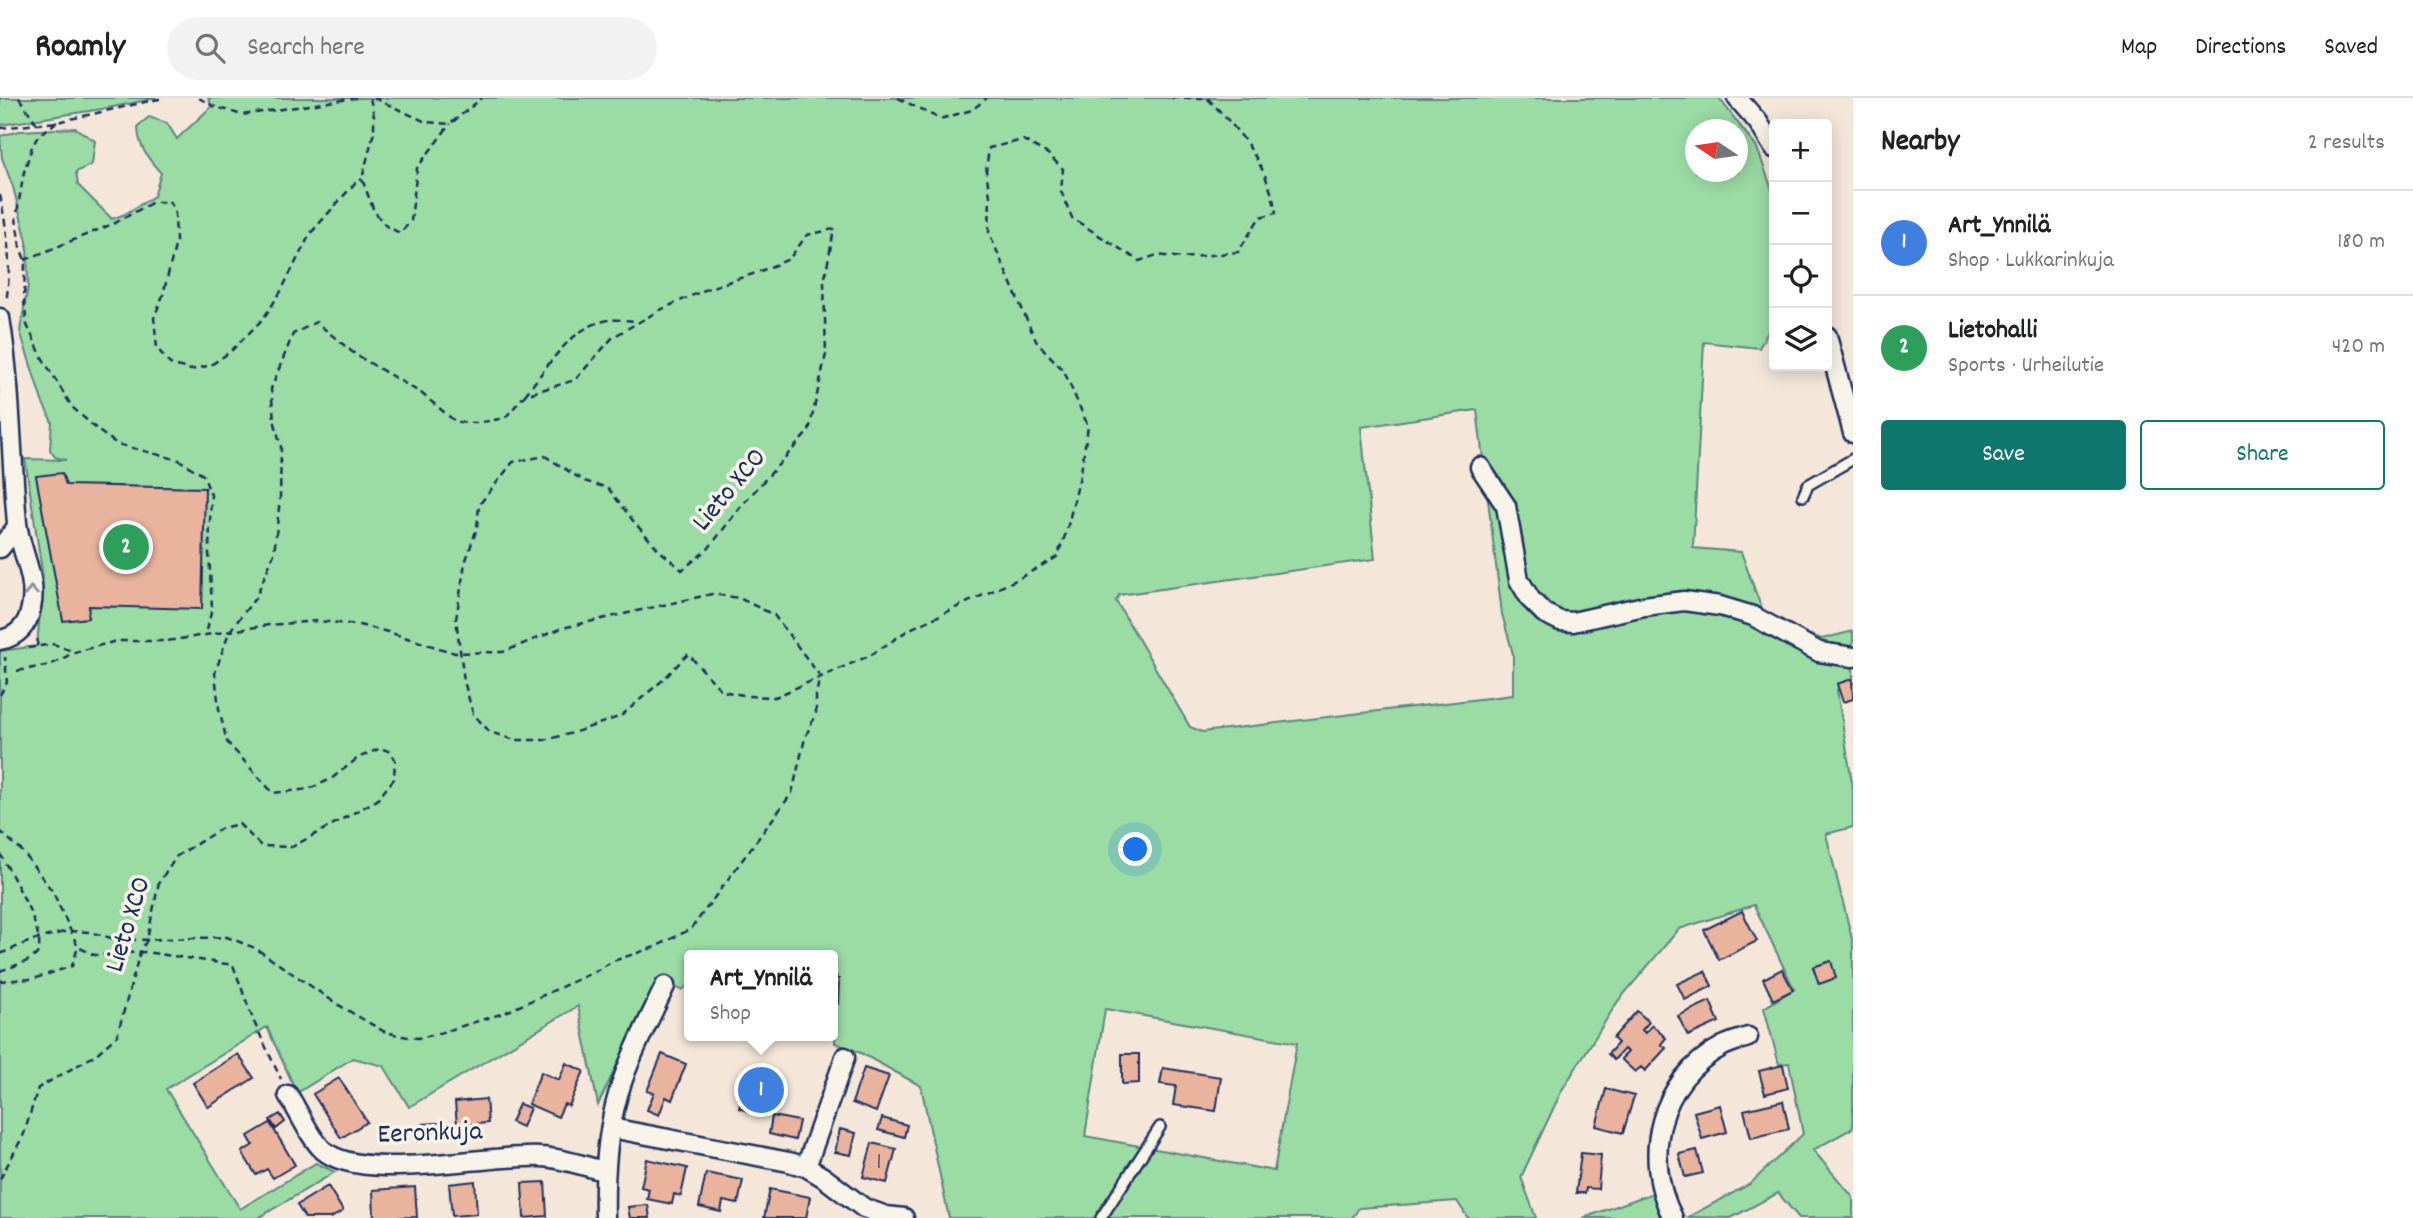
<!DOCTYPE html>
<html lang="en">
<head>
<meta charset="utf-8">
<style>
  :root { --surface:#fff; --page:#f2f2f2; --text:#202124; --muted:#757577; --line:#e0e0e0; --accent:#0f766e }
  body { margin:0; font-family:Dekko,sans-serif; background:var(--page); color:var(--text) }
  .controls { position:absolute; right:21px; top:21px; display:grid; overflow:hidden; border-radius:7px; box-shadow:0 4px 18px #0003 }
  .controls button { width:63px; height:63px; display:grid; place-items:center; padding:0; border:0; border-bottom:2px solid var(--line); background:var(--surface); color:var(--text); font:35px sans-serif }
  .compass { position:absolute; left:1685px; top:21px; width:63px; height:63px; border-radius:50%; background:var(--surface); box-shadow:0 4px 18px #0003; rotate:283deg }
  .you { position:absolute; left:1136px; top:752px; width:24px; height:24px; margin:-18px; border:5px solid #fff; border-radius:50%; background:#1a73e8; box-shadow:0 0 0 10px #1a73e833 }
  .badge { display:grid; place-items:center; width:46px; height:46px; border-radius:50%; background:var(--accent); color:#fff; font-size:23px; font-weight:700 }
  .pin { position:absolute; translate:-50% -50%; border:4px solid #fff; box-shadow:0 2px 7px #0006 }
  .popup { position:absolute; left:684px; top:852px; width:154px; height:91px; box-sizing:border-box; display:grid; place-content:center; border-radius:7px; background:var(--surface); filter:drop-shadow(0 2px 5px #0005); font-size:23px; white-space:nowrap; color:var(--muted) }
  .popup b { font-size:26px; color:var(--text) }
  .popup::after { content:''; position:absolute; left:50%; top:100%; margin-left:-14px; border:14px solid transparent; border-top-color:var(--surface) }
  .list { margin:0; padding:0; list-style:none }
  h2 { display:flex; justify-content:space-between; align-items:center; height:91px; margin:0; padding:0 28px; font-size:30px }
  h2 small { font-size:23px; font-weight:400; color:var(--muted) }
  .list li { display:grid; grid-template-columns:46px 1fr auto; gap:21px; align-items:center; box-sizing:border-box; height:105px; padding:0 28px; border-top:2px solid var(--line) }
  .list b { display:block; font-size:26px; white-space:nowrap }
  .list p { margin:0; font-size:23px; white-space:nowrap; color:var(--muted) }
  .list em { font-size:23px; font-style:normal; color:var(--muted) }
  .actions { display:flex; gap:14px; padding:21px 28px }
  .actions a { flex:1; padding:16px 0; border:2px solid var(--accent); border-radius:7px; text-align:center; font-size:24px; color:var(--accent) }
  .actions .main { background:var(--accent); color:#fff }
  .icon { flex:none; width:38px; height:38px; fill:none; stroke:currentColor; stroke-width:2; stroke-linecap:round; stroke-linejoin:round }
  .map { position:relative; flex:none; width:1853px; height:1120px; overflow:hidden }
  header { display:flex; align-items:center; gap:42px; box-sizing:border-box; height:98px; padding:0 35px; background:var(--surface); border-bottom:2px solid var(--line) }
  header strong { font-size:33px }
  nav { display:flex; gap:38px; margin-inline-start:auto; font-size:24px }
  .search { width:490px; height:63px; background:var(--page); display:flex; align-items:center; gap:18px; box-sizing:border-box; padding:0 24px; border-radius:38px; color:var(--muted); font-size:26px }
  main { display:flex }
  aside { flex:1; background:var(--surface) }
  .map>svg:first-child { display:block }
</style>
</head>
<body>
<header>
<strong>Roamly</strong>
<div class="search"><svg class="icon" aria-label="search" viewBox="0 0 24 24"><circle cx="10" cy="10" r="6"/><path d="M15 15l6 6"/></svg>Search here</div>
<nav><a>Map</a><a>Directions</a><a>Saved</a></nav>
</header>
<main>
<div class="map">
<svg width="1853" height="1120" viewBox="0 0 1853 1120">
  <rect width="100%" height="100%" fill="#f4e6d9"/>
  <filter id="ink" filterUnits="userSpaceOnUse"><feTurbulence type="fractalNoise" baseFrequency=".0143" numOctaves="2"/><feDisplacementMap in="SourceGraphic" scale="14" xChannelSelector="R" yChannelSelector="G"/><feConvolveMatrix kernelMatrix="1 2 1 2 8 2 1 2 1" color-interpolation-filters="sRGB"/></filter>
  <g filter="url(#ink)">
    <!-- green -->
    <path fill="#9bdba4" stroke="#5b8581" stroke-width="2" fill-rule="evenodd" d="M 0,0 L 157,0 L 108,10 L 0,27 Z
      M 208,0 L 1719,0 L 1757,50 L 1774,97 L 1774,223 L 1759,250 L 1704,244 L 1693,450 L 1741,454 L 1764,517 L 1792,531 L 1822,541 L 1853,533 L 1853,586 L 1837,592 L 1853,691 L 1853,729 L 1826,736 L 1853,845 L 1853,1030 L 1813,1052 L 1853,1099 L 1853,1120 L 1799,1120 L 1778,1095 L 1731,1120 L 1688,1119 L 1750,1086 L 1803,1036 L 1789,965 L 1779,966 L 1764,910 L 1794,891 L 1754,807 L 1679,831 L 1618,903 L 1562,992 L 1521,1079 L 1536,1120 L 1468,1120 L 1457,1103 L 1359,1110 L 1352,1120 L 949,1120 L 921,988 L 857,953 L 835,945 L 837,878 L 833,878 L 833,857 L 689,857 L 689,887 L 682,892 L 657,883 L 598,1007 L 578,908 L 409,1009 L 384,968 L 353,960 L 297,995 L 267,929 L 166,991 L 240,1111 L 316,1065 L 335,1074 L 258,1120 L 0,1120 L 0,553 L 37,548 L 43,479 L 25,361 L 66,362 L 55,359 L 50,352 L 52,324 L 42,303 L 20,233 L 28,188 L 27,143 L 13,89 L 2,60 L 0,38 L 20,33 L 75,30 L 95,43 L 92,66 L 76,74 L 78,87 L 112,121 L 125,116 L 154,98 L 161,75 C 148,61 138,48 138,28 L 149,19 L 167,25 L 177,41 L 212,8 ZM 1696,32 L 1738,32 L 1738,74 L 1696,74 ZM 1477,312 L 1502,516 L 1513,556 L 1513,597 L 1202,634 L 1190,629 L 1116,503 L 1119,497 L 1375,461 L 1361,329 ZM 1105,911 L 1297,945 L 1274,1073 L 1085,1038 Z
      M 1653,1095 L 1660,1120 L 1583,1120 Z"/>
    <!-- building -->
    <path fill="#e9b39e" stroke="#1b2f5e" stroke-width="2" d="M 62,375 L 66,387 L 205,390 L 202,511 L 89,508 L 88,520 L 63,523 L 36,378 Z
      M 1852,581 L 1853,601 L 1843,604 L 1837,586 Z
      M 1742,813 L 1757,843 L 1719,862 L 1704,832 Z
      M 1831,863 L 1836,880 L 1819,886 L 1813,869 Z
      M 1782,871 L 1793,892 L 1773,902 L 1763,881 Z
      M 1705,873 L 1712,888 L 1685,902 L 1677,886 Z
      M 833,881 L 839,881 L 838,906 L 833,906 Z
      M 1710,903 L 1719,924 L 1688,938 L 1678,918 Z
      M 1637,913 L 1649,924 L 1642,932 L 1645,935 L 1652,927 L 1666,940 L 1661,946 L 1666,950 L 1645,973 L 1641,969 L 1635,974 L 1621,961 L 1628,954 L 1624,951 L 1614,962 L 1608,956 L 1618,945 L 1613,940 Z
      M 238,956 L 254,980 L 208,1009 L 193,985 Z
      M 662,956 L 686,966 L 672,1002 L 666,999 L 659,1017 L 647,1012 L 654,995 L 647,993 Z
      M 1122,956 L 1139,956 L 1139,985 L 1122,986 Z
      M 566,965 L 584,973 L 569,1008 L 564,1006 L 558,1019 L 528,1006 L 541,974 L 559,982 Z
      M 1783,967 L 1788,990 L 1765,996 L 1759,973 Z
      M 864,970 L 889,978 L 876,1014 L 852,1005 Z
      M 1163,970 L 1221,979 L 1216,1013 L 1173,1007 L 1176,988 L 1160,986 Z
      M 749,979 L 774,987 L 763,1018 L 739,1010 Z
      M 339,980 L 367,1024 L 341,1040 L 313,996 Z
      M 1606,991 L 1634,998 L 1623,1035 L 1596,1028 Z
      M 486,1001 L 488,1025 L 457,1027 L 455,1004 Z
      M 1783,1003 L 1789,1031 L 1751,1040 L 1744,1012 Z
      M 519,1006 L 530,1010 L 522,1029 L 511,1024 Z
      M 1720,1007 L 1727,1034 L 1702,1041 L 1694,1014 Z
      M 280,1016 L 285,1024 L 276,1031 L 270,1022 Z
      M 772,1018 L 799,1023 L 795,1042 L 769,1036 Z
      M 882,1020 L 907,1027 L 904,1039 L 878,1032 Z
      M 270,1025 L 295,1067 L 273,1080 L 267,1071 L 256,1077 L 242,1054 L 253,1047 L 248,1038 Z
      M 438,1025 L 440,1036 L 424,1038 L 423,1026 Z
      M 840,1031 L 856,1035 L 851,1057 L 835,1054 Z
      M 872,1045 L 896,1051 L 887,1085 L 863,1079 Z
      M 1697,1052 L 1703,1075 L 1685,1079 L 1679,1056 Z
      M 1581,1055 L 1601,1057 L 1598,1091 L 1586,1090 L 1585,1095 L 1576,1095 Z
      M 647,1061 L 687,1070 L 681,1098 L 674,1096 L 672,1106 L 647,1101 L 649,1091 L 641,1089 Z
      M 706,1075 L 743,1082 L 738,1106 L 723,1103 L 721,1114 L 699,1109 Z
      M 475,1083 L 477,1116 L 452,1118 L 449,1086 Z
      M 545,1084 L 547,1118 L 524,1120 L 522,1085 Z
      M 328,1088 L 343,1113 L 331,1120 L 305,1120 L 297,1107 Z
      M 415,1089 L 417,1119 L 374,1120 L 373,1092 Z
      M 770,1091 L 810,1099 L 806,1120 L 764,1120 Z
      M 648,1107 L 650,1120 L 630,1120 L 628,1109 Z"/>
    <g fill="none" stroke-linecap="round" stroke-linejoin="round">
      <defs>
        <path id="lane" d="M 1803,398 L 1808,387 L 1853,361
          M 1101,1120 L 1160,1029"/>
        <path id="street" d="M 1737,0 L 1758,24 L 1774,50
          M 0,220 C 11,288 11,357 17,425 C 20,453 38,481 31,510 C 28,527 17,539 0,542
          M 1827,238 L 1853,335
          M 1480,369 L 1506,408 L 1519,482 L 1531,502 L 1544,515 L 1560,523 L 1573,524 L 1644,508 L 1684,503 L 1720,508 L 1753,518 L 1819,554 L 1853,559
          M 0,450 L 17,429
          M 288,997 C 298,1012 310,1040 323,1052 C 362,1086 489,1055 541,1059 C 562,1060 584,1068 604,1073
          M 611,1030 L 789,1064 L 806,1069 L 823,1079 L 864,1110 L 886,1118 L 904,1120
          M 806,1069 L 845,959
          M 605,1120 C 604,1082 606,1045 615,1008 C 625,966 647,927 665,888
          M 1673,1120 C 1641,1059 1659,981 1723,948 C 1731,944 1740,942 1748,939"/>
      </defs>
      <!-- lane casing -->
      <use href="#lane" stroke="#1b2f5e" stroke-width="14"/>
      <!-- street casing -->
      <use href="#street" stroke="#1b2f5e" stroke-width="23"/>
      <!-- path -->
      <path stroke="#1b2f5e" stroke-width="2.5" stroke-dasharray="7 5" stroke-linecap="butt" d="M 19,0 L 37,26
        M 199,0 L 213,8 L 242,17 L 356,0
        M 370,0 L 374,18 L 374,34 L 362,81 L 374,113 L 386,128 L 400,135 L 411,123 L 417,70 L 450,26
        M 374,0 L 426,24 L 450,26 L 482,0
        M 898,0 L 940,21 L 972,12 L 987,0
        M 57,24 L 38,38 L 32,49 L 24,74 L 16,120 L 20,149 L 25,162 L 24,204 L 27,227 L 43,261 L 72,309 L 100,334 L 117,346 L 179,362 L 203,377 L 211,397 L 209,454 L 212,510 L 206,537
        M 0,30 L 57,24 L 163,0
        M 0,97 C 8,138 12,164 6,205
        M 25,162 L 115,125 L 153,104 L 170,104 L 175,116 L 176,144 L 163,197 L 154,220 L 157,250 L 170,266 L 191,272 L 211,267 L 230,254 L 263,221 L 280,195 L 310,136 L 355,85 L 362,81
        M 525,297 C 546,271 569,231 604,223 C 614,220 627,223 637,223
        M 37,548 L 38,538
        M 28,550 L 53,546 L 75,554
        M 17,573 L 50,567 L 75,554 L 117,543 L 167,543 L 269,527 L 318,523 L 359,527 L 388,534 L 455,555 L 503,554 L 562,530 L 712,496 L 739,500 L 774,517 L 820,578 L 816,597 L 816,615 L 805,640 L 792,695 L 691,831 L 655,849 L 613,863 L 596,873 L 504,915 L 433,937 L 418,940 L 401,938 L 383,933 L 337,906 L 255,850 L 227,839 L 137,842 L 111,840 L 90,834 L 69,833 L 60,835
        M 0,597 L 7,584 L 5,559
        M 0,733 L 23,754 L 53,794 L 78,849 L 94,857 L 145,854 L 233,867 L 254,924 L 281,981
        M 0,755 C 9,774 51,841 36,857 C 28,865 10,869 0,873
        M 0,856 L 33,842
        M 0,883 L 33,881 L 72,868 L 78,849
        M 0,1081 L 24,1036 L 38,990 L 94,958 L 117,938 L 140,854 L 147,842 L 159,784 L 177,758 L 222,730 L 239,726 L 261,748 L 292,749 L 377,702 L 394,681 L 395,661 L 390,654 L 381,650 L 358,660 L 331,681 L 309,691 L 273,695 L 227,644 L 219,611 L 215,575 L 229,534 L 256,499 L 274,456 L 280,400 L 281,349 L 274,321 L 271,291 L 293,236 L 316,224 L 356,257 L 421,295 L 456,324 L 477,325 L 505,320 L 525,297 L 575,282 L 613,239 L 660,212 L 709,190 L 756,175 L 789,161 L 807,137 L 834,131 L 824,185 L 826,256 L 809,333 L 742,407 L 708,451 L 682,472 L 659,452 L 634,424 L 608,390 L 584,383 L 545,358 L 513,364 L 479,407 L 477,430 L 465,465 L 456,521 L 464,583 L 473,616 L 490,634 L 515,642 L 544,642 L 573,635 L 621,618 L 664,581 L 688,556 L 722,593 L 748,598 L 775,599 L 871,557 L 910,531 L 1018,481 L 1057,459 L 1066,435 L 1081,374 L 1088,328 L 1064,273 L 1036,243 L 989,135 L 990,98 L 986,73 L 989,50 L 1023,42 L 1048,56 L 1063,71 L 1061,93 L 1072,120 L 1139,163 L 1157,157 L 1183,160 L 1238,154 L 1260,119 L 1276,115 C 1268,67 1241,34 1207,0 L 1168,0"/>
      <!-- lane -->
      <use href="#lane" stroke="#f7f3e8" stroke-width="9"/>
      <!-- street -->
      <use href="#street" stroke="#f7f3e8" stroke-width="18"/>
      <!-- path-bridge -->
      <path stroke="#1b2f5e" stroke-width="2.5" stroke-dasharray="7 5" stroke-linecap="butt" d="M 33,842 L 60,835"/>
    </g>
    <!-- one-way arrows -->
    <defs><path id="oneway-chevron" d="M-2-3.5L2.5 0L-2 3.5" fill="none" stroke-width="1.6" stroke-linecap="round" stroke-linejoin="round" transform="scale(1.75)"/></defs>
    <use stroke="#8991a3" href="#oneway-chevron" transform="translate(31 493) rotate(-94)"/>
  </g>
  <g text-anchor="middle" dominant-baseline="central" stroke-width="7" stroke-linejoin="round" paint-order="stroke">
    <!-- number labels -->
    <g font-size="24" fill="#4e506e">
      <text x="879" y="1065">1</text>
    </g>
    <!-- street labels -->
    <g font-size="28" fill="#1b2f5e" stroke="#f7f3e8">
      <text transform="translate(731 393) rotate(-50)">Lieto XCO</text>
      <text transform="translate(130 827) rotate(-73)">Lieto XCO</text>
      <text transform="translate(430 1037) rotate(-2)">Eeronkuja</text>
    </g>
  </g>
</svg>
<div class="controls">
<button>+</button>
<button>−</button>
<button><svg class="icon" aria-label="locate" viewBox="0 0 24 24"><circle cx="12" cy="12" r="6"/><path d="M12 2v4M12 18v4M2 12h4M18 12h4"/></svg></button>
<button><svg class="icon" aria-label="layers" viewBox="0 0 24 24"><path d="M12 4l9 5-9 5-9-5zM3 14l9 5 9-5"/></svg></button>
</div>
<svg class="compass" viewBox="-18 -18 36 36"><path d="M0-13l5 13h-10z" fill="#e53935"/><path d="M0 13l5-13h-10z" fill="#757577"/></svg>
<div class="you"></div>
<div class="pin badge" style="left:761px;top:992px;background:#3f7fe0">1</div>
<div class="popup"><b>Art_Ynnilä</b>Shop</div>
<div class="pin badge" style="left:126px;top:449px;background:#2e9e5b">2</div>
</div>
<aside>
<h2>Nearby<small>2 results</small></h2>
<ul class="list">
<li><span class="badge" style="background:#3f7fe0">1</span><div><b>Art_Ynnilä</b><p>Shop · Lukkarinkuja</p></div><em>180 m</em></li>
<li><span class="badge" style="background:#2e9e5b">2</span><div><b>Lietohalli</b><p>Sports · Urheilutie</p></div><em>420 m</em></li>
</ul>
<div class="actions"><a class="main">Save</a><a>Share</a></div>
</aside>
</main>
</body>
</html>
